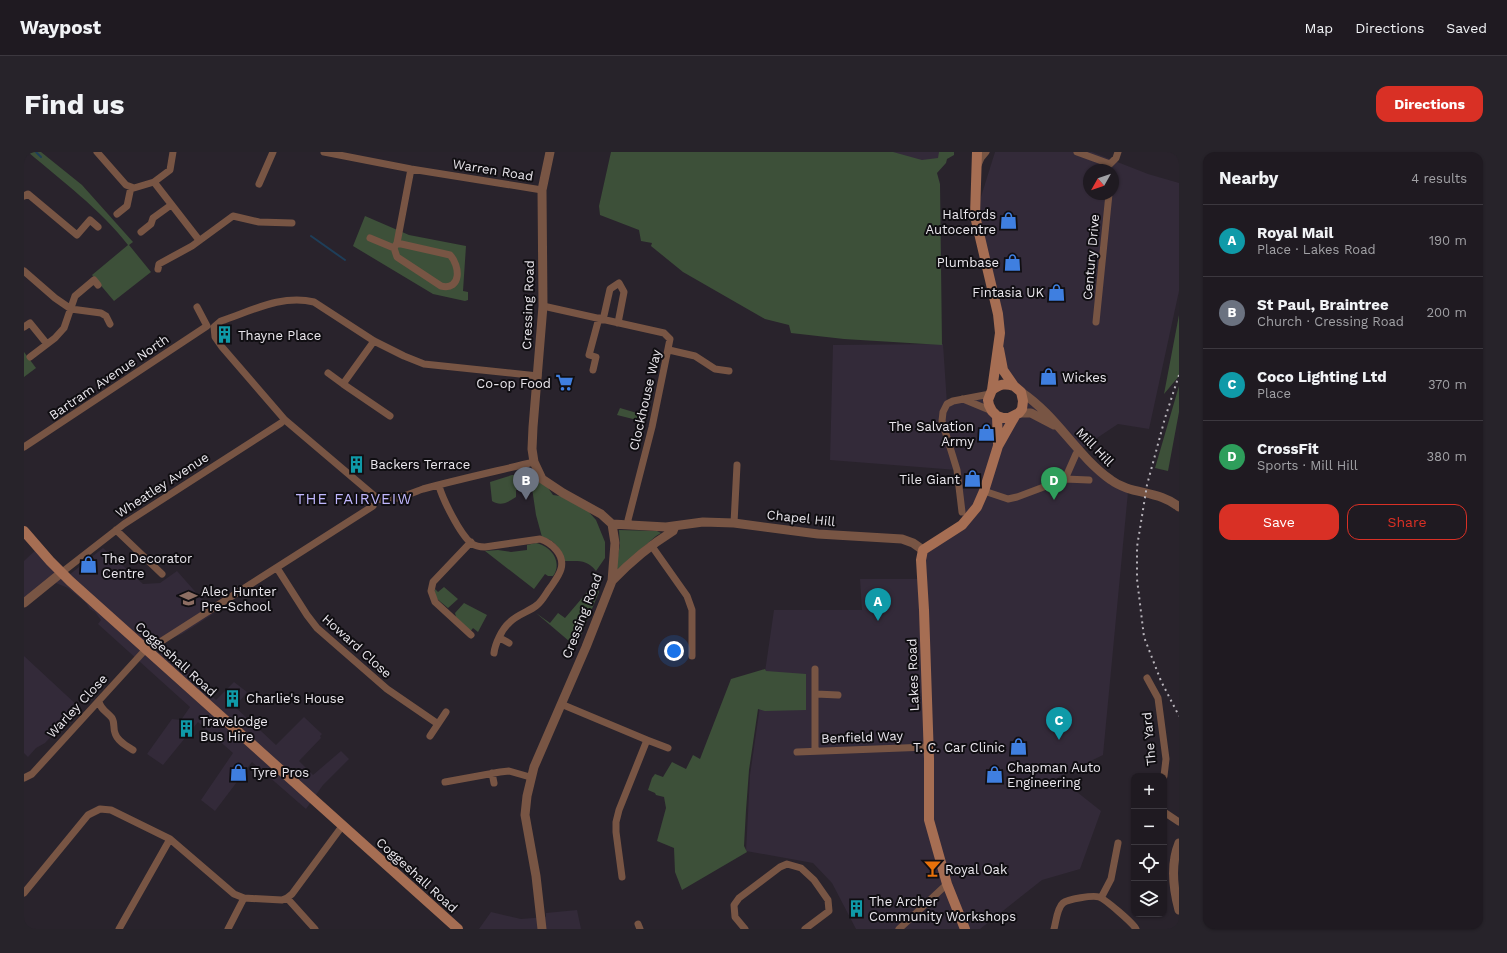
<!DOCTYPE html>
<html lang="en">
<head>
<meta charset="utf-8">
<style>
  :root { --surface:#1f1a21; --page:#27232a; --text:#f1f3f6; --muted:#a1a1a5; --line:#3c383f; --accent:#d93025 }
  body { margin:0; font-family:"Work Sans",sans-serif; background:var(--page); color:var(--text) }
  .controls { position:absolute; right:12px; bottom:12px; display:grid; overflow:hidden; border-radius:8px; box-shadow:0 1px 3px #0004 }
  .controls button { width:36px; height:36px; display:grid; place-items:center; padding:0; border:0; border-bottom:1px solid var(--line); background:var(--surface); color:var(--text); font:20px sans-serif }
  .compass { position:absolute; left:1059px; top:12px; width:36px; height:36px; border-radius:50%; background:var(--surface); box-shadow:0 1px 3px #0004; rotate:230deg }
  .you { position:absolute; left:650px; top:499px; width:14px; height:14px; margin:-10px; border:3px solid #fff; border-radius:50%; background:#1a73e8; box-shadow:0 0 0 6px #1a73e833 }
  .badge { display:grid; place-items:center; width:26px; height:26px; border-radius:50%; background:var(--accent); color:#fff; font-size:13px; font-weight:700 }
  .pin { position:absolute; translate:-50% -33px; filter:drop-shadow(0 1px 2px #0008) }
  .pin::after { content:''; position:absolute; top:21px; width:14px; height:12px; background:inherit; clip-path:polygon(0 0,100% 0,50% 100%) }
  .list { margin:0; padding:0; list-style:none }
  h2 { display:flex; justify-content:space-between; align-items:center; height:52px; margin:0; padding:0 16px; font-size:17px }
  h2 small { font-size:13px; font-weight:400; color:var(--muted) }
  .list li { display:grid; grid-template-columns:26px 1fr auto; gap:12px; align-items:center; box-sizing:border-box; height:72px; padding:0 16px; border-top:1px solid var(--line) }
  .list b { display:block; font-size:15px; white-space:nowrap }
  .list p { margin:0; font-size:13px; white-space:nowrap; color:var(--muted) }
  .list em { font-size:13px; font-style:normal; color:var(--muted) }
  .actions { display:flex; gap:8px; padding:12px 16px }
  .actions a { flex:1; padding:9px 0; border:1px solid var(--accent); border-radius:12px; text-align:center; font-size:14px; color:var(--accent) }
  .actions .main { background:var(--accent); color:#fff }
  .icon { flex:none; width:22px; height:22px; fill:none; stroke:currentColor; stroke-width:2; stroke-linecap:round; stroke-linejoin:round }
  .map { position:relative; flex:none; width:1155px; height:777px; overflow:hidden; border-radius:12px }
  header { display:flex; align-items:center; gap:24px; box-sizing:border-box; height:56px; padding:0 20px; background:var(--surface); border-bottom:1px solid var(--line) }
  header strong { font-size:19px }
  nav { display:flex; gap:22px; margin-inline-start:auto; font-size:14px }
  .intro { display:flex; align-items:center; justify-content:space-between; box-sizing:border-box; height:96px; padding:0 24px }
  h1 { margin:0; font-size:28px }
  .button { padding:10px 18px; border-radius:12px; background:var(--accent); color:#fff; font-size:14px; font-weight:700 }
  main { display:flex; gap:24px; padding:0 24px }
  aside { flex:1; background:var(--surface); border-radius:12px; box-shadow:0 1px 3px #0004 }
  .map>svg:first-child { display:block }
</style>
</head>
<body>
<header>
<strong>Waypost</strong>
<nav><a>Map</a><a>Directions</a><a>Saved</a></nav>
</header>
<div class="intro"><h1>Find us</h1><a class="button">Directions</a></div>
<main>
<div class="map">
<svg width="1155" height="777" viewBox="0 0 1155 777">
  <rect width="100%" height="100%" fill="#29232c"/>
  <!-- built -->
  <path fill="#332a39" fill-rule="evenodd" d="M 838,0 L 920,0 L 920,9 L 854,7 Z
    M 971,0 L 1068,0 L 1124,22 L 1155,31 L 1155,139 L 1125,277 L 1094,272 L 1055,298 L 1104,340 L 1079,603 L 1034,625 L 1077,659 L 1056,717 L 1018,728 L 956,777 L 832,777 L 808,731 L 789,711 L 722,699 L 726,623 L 750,458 L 838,458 L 836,427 L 898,427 L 899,398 L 938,373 L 938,360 L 933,318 L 806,308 L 809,193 L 919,192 L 923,252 L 966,242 L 973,264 L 998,257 L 990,234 L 975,197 L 976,181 L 951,64 ZM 1065,18 L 1089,18 L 1089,42 L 1065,42 Z
    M 17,393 L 45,423 L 79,396 L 119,432 L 136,431 L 153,419 L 183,453 L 189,462 L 158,482 L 144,488 L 138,495 L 192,548 L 210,530 L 223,540 L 211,555 L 252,593 L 280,565 L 298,582 L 296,584 L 297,586 L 275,609 L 289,623 L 317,599 L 325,607 L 299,633 L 282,657 L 228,610 L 191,659 L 177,648 L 209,601 L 174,570 L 139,613 L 123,602 L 148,567 L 157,568 L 166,555 L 74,472 L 77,468 L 71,460 L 66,457 L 62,451 L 44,436 L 32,431 L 15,442 L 4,454 L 0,449 L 0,409 Z
    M 0,504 L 55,555 L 21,591 L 12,596 L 4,605 L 0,601 Z
    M 553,758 L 557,777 L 455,777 L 467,760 L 497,767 L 522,765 L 522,761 Z"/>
  <!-- green -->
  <path fill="#3d5039" d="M 4,0 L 17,0 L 58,33 L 109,90 L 105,93 L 127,120 L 90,149 L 68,123 L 104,93 C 76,57 38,29 4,0 Z
    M 587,0 L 869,0 L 898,8 L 914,6 L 915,0 L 930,0 L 930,3 L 923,7 L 922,11 L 913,21 L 916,32 L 918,193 L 820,187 L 767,181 L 765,173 L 741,167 L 659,120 L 627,94 L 628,91 L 617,89 L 615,78 L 576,63 L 575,54 Z
    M 341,64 L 385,83 L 442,94 L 439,139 L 444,140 L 444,148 L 441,149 L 409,142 L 329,94 Z
    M 1155,163 L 1155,224 L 1140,242 Z
    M 0,200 L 12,216 L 0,225 Z
    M 1155,234 L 1155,260 L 1144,319 L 1131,316 Z
    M 596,256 L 623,264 L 621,270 L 593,263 Z
    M 488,323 L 499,323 L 513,331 L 517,329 L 522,333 L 529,343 L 536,344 L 564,359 L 572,368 L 581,390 L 581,406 L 572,419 C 563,407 554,409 541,409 C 538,398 530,387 518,385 L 512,363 L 508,336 L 492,338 L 492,345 C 484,350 477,355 468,349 L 466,330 Z
    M 595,378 L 633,379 L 637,381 L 632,384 L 592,419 L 591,418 L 596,393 Z
    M 512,391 C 527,394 539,410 529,424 L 524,424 L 521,422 L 510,437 L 461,399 L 474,398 L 487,400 L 503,398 L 503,393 Z
    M 571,431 L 575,440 L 552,495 L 512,461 L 526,471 L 534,461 L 541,466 Z
    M 420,435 L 434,447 L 424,456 L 412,446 L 410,436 L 414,440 Z
    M 440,451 L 463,463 L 454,480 L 449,476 L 446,480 L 432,465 L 431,461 Z
    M 741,517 L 742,519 L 782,522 L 782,558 L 741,559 L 734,557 L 725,618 L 722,658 L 720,694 L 723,700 L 658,738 L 651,720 L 650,696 L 633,689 L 642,656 L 640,645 L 632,643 L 631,641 L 624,638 L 628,626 L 631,622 L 639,625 L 648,610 L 662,617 L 669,603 L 676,607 L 707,527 Z"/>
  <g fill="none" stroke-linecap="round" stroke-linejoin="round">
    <!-- stream -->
    <path stroke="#1e3e59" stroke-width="2" d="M 12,0 L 17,5
      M 287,84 L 321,108"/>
    <!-- minor -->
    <path stroke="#785544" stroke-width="7" d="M 73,0 L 102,33 L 110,36 L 130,30 L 146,18 L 149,0
      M 300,0 L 387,17 L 518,38
      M 1053,0 L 1086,12
      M 1086,12 L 1092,6 L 1094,0
      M 954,13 L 957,6 L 962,0
      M 130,30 L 175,88
      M 235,32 L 249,0
      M 0,44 L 4,42 L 53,83 L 66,68 L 74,75
      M 93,62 L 103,54 L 107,35
      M 117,80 L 127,72 L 129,66 L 147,53
      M 346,86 L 370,96
      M 373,91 L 426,103 C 436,113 438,139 417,134 L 373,105 L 370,96 L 373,91 L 387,17
      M 134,117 L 135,112 L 168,94 L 209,64 L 235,70 L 268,71
      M 0,119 L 31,146 L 47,157 L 77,161 L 82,164 L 86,172
      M 519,154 L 640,181 L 646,187 L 628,275 L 604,368 L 605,372
      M 579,168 L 586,137 L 595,131 L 600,140 L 594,171
      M 1072,170 L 1085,42
      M 0,175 L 6,171 L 23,192
      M 350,189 L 319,232 L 366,264
      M 645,198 L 671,204 L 691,217 L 705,219
      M 6,205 L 31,186 L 40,176 L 51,144 L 70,128 L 74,133
      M 569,218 L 572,205 L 565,203 L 575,166
      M 304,221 L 319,232
      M 939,247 L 968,259
      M 0,295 L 183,174 L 173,155
      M 510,310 C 473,319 436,327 399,337 C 387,341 366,351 354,347 L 261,268 L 198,195 L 191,185 L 190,175 L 197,169 C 227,159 258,142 290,150 L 350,189 L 380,204 L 400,212 L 514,224
      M 1041,327 L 1052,302
      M 415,334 C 419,348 436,382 447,391 C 451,394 456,395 461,395 L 516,387 C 528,391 541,403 537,417 C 535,424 530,430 526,436 C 522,441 519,448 513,453 C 505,460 493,462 485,471 C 478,477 471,492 470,501
      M 960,339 L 984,347 L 993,345 L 1041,327 L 1065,328
      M 938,360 L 933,318 L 918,269 L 919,260 L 923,252 L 929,249 L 966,242
      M 710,371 L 713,313
      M 92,378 L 138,422
      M 447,390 L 409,430 L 407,439 L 411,450 L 447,483
      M 627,393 L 663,444 L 668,458 L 668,504
      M 253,416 L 283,463 L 293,476 L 363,537 L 414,572
      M 37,421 L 100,372 L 257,271
      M 476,486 L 485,491
      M 125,500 L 133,492 L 349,354
      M 1123,526 L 1134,546 L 1142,607 L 1140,624
      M 792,542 L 814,543
      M 75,549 C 76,557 83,560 88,566 C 91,571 89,576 91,581 C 93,589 103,594 109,598
      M 537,552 L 623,588 L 595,658 L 592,670 L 592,680 L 598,725
      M 406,584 L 422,560
      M 623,588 L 644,596
      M 791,598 L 791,517
      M 773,600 L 904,595
      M 468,621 L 470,631
      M 0,626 L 8,622 L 122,497
      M 421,630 L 476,620 L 485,619 L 506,625
      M 1140,660 L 1155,670
      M 0,741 L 64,663 L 76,657 L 87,658 L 146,687 L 210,742 L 220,746 L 258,748 L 263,746 L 291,777
      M 263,746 L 268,742 L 319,673
      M 1077,746 L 1087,727 L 1094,691
      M 614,772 L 616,777
      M 95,777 L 146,687
      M 204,777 L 220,746
      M 721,777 L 711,765 L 710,753 L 715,746 L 756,715 L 763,712 L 777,716 L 790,728 L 804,748 L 805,759 L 781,777
      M 875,777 L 923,732
      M 1030,777 C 1032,770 1033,756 1039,751 C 1044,747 1069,743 1075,745 C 1081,747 1109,771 1112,777"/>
    <!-- tertiary -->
    <path stroke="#785544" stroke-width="9" d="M 997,240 C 1033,264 1053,304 1087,328 C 1107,343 1135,338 1155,355
      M 995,261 L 1007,261 L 1030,273
      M 588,372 L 642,375 L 679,370 L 710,371 L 794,382 L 878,387 L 889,391 L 899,398
      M 588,429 C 607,409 625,394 649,379 L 651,374
      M 0,451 L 37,421
      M 1155,691 C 1146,713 1149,736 1155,758
      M 518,777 L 512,724 L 501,663 L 503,644 L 510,615 L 562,495 L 588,429 L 591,391 L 588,372 L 577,362 L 539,341 L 518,327 L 510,310 L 508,297 L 509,275 L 519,154 L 518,38 L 526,0"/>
    <!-- secondary -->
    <path stroke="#a66e53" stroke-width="10" d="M 953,0 L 951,64 L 974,162 L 976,181 L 968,238 L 964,248 L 965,253 L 968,259 L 973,264 L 979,266 L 985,266 L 995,261 L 998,257 L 999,249 L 997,240 L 990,234 L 979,218 L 975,197
      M 968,238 C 976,232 981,231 990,234
      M 973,264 L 974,292
      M 0,379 L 26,409 L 46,429 L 434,777
      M 941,777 L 923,732 L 905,668 L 905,607 L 900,458 L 897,408 L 899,398 L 938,373 L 953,355 L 960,339 L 974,294 L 991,264"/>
    <!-- rail -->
    <path stroke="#b9b5bc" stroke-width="2" stroke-dasharray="2 4" stroke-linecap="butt" d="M 1155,223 L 1141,266 L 1123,333 L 1113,395 L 1113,427 L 1120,485 L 1137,529 L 1155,564"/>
  </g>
  <!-- icons -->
  <defs>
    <symbol id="shop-bare" viewBox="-9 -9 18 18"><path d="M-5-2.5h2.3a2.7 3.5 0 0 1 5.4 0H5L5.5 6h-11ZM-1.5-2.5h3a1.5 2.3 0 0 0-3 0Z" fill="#3f7fe0" stroke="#100e12" stroke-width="2.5" paint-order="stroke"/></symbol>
    <symbol id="building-bare" viewBox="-9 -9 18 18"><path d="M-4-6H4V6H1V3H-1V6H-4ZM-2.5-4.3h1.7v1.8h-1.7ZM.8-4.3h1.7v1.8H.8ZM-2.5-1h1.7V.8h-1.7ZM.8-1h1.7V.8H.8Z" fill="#0f9aa8" stroke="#100e12" stroke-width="2.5" paint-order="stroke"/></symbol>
    <symbol id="supermarket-bare" viewBox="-9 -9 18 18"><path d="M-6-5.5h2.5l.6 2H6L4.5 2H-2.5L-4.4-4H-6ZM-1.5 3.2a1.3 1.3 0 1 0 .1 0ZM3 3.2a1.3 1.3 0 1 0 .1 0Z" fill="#3f7fe0" stroke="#100e12" stroke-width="2.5" paint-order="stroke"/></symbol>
    <symbol id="school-bare" viewBox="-9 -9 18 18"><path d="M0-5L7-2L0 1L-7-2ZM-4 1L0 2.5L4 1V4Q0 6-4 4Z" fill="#8d6e63" stroke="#100e12" stroke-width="2.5" paint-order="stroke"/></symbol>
    <symbol id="bar-bare" viewBox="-9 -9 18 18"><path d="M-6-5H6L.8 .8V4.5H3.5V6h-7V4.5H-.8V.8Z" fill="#e8710a" stroke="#100e12" stroke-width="2.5" paint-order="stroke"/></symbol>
  </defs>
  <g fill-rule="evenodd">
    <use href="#shop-bare" x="972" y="56" width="25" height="25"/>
    <use href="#shop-bare" x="976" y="98" width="25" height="25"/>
    <use href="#shop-bare" x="1020" y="128" width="25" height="25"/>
    <use href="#building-bare" x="188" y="170" width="25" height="25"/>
    <use href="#shop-bare" x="1012" y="212" width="25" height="25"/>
    <use href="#supermarket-bare" x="528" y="218" width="25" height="25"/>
    <use href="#shop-bare" x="950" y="268" width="25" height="25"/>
    <use href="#building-bare" x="320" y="300" width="25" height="25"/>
    <use href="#shop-bare" x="936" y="314" width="25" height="25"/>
    <use href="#shop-bare" x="52" y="400" width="25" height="25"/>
    <use href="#school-bare" x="152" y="434" width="25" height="25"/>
    <use href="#building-bare" x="196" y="534" width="25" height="25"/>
    <use href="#building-bare" x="150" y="564" width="25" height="25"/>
    <use href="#shop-bare" x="982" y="582" width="25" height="25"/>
    <use href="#shop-bare" x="202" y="608" width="25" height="25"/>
    <use href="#shop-bare" x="958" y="610" width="25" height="25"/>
    <use href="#bar-bare" x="896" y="704" width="25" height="25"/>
    <use href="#building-bare" x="820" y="744" width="25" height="25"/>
  </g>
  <g text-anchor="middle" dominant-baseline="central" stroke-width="4" stroke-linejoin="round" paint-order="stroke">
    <!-- street labels -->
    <g font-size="13" fill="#eae7ed" stroke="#100e12">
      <text transform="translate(469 18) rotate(9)">Warren Road</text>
      <text transform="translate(1067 105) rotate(-85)">Century Drive</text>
      <text transform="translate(504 153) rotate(-88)">Cressing Road</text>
      <text transform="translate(85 225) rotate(-34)">Bartram Avenue North</text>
      <text transform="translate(621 248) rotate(-77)">Clockhouse Way</text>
      <text transform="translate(1071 295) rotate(46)">Mill Hill</text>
      <text transform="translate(138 333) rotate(-33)">Wheatley Avenue</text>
      <text transform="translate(777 366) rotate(6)">Chapel Hill</text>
      <text transform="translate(558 464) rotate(-69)">Cressing Road</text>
      <text transform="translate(333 494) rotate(42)">Howard Close</text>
      <text transform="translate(152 507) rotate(42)">Coggeshall Road</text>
      <text transform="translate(889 523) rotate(-92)">Lakes Road</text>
      <text transform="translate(53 554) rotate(-47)">Warley Close</text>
      <text transform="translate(838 585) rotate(-2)">Benfield Way</text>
      <text transform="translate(1125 587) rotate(-95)">The Yard</text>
      <text transform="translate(393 723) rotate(42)">Coggeshall Road</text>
    </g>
    <!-- poi labels -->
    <g font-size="13" fill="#eae7ed" stroke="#100e12" text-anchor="start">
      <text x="972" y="62" text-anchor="end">Halfords<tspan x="972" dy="15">Autocentre</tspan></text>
      <text x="975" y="110" text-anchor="end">Plumbase</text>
      <text x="1020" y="140" text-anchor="end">Fintasia UK</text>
      <text x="214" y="183">Thayne Place</text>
      <text x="1038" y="225">Wickes</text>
      <text x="527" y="231" text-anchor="end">Co-op Food</text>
      <text x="950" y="274" text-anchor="end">The Salvation<tspan x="950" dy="15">Army</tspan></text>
      <text x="346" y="312">Backers Terrace</text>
      <text x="936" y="327" text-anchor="end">Tile Giant</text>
      <text x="78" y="406">The Decorator<tspan x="78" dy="15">Centre</tspan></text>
      <text x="177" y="439">Alec Hunter<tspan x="177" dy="15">Pre-School</tspan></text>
      <text x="222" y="546">Charlie's House</text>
      <text x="176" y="569">Travelodge<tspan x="176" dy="15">Bus Hire</tspan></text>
      <text x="981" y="595" text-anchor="end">T. C. Car Clinic</text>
      <text x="983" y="615">Chapman Auto<tspan x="983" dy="15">Engineering</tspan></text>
      <text x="227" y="620">Tyre Pros</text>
      <text x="921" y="717">Royal Oak</text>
      <text x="845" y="749">The Archer<tspan x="845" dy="15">Community Workshops</tspan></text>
    </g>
    <!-- quarter labels -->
    <g font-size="15" letter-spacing="1" fill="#c0b7fe" stroke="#100e12">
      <text x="330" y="347">THE FAIRVEIW</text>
    </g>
  </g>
</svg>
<div class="controls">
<button>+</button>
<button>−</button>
<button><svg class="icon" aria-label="locate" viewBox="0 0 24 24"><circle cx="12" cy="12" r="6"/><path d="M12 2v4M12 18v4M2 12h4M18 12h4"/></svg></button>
<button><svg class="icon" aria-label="layers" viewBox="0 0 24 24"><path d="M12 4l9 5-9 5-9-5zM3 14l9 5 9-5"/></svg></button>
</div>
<svg class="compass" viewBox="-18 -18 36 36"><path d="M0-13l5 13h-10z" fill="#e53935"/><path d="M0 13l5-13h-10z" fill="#a1a1a5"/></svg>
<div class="you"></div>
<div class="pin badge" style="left:854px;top:469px;background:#0f9aa8">A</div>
<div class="pin badge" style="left:502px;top:348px;background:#6b7280">B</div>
<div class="pin badge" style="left:1035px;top:588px;background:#0f9aa8">C</div>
<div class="pin badge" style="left:1030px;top:348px;background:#2e9e5b">D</div>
</div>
<aside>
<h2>Nearby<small>4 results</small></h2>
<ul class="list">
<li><span class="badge" style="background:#0f9aa8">A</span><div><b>Royal Mail</b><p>Place · Lakes Road</p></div><em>190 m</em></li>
<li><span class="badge" style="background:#6b7280">B</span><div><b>St Paul, Braintree</b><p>Church · Cressing Road</p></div><em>200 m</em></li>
<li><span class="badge" style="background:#0f9aa8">C</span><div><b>Coco Lighting Ltd</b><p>Place</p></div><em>370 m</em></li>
<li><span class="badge" style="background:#2e9e5b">D</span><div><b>CrossFit</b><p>Sports · Mill Hill</p></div><em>380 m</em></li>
</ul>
<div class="actions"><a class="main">Save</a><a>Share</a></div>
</aside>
</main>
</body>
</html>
